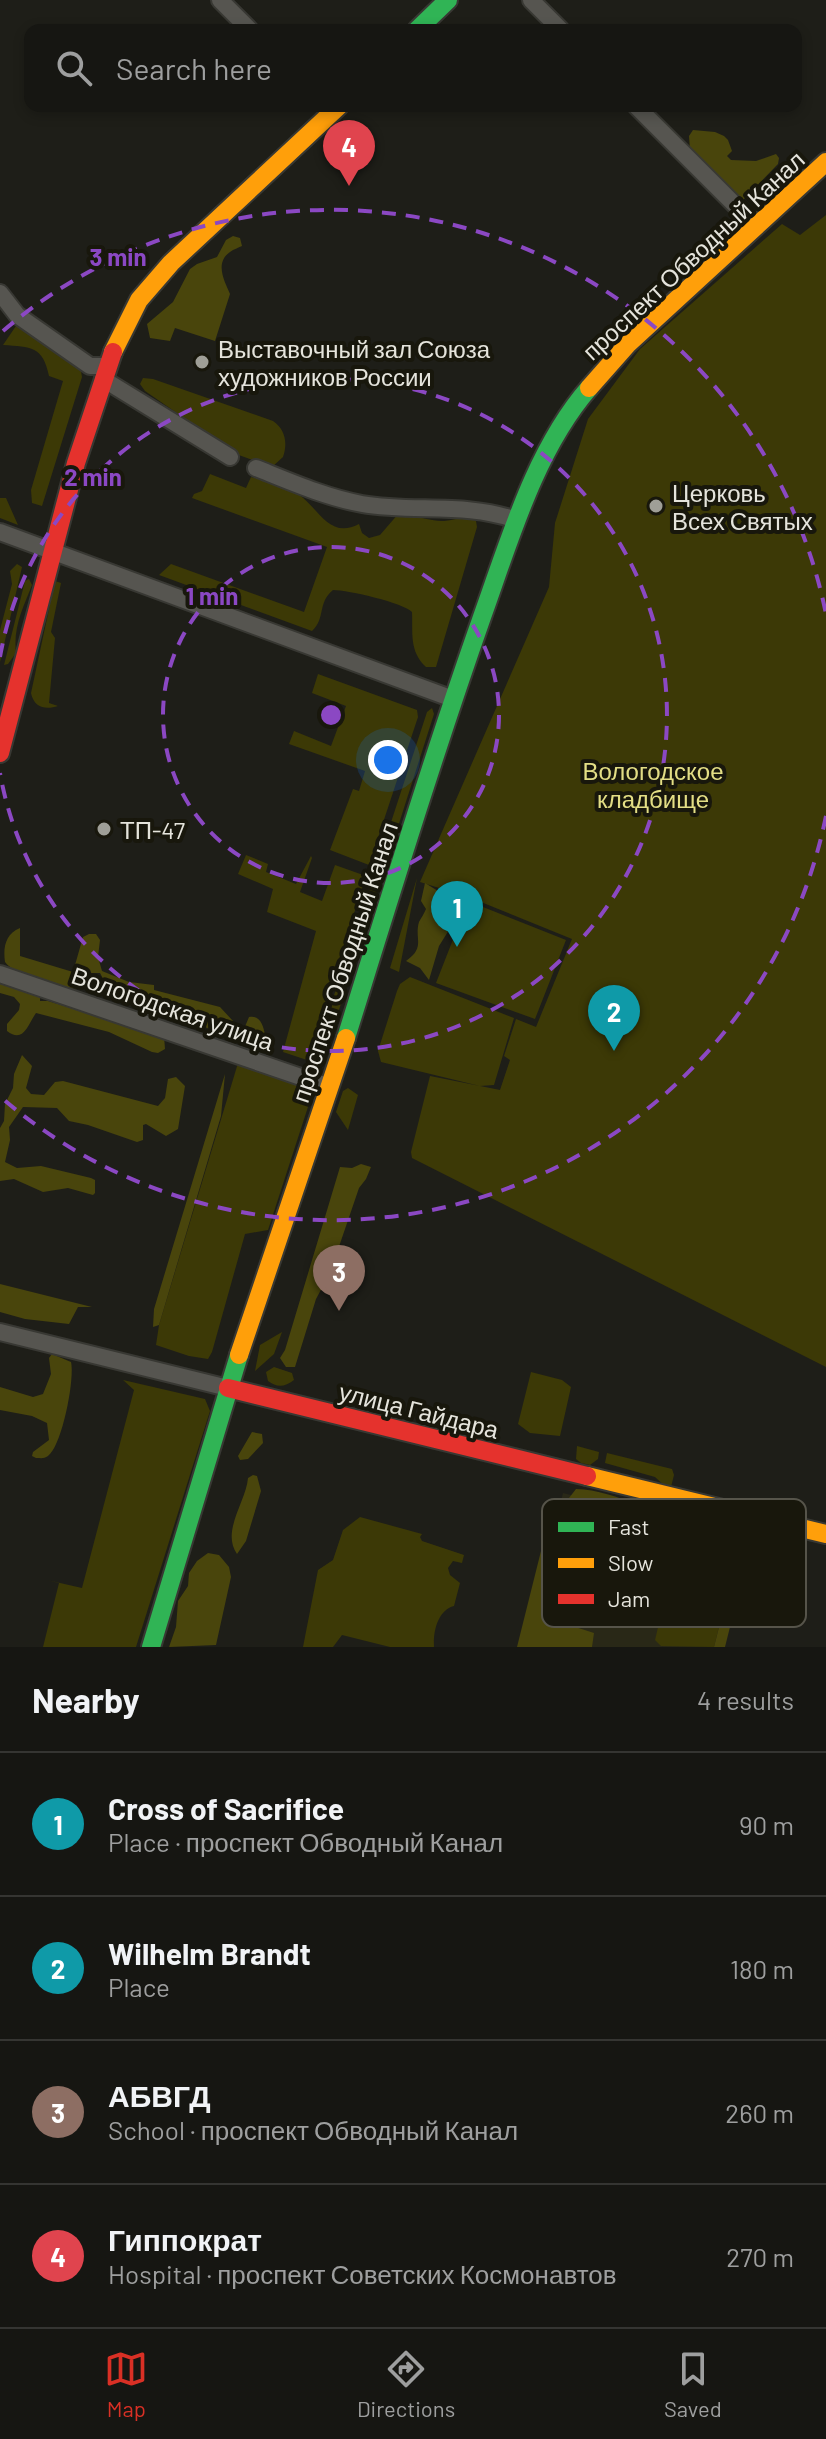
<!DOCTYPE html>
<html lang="en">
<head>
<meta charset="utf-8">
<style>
  :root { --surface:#161612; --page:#1f1f1b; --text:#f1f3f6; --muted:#9e9f9f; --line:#353532; --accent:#d93025 }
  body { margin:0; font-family:Barlow,sans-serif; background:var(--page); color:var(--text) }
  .you { position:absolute; left:388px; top:760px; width:28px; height:28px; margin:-20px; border:6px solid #fff; border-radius:50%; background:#1a73e8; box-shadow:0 0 0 12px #1a73e833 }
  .badge { display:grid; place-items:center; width:52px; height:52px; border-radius:50%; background:var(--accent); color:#fff; font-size:26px; font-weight:700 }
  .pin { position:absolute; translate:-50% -66px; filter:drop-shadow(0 2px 4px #0008) }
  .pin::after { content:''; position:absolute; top:42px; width:28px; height:24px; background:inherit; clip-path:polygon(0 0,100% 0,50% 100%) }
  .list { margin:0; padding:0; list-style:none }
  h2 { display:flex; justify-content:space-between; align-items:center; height:104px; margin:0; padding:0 32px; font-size:34px }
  h2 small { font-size:26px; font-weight:400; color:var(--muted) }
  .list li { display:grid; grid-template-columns:52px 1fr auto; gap:24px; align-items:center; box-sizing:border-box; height:144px; padding:0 32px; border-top:2px solid var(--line) }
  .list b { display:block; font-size:30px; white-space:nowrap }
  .list p { margin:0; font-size:26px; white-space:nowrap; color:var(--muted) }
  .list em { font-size:26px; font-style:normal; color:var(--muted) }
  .icon { flex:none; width:44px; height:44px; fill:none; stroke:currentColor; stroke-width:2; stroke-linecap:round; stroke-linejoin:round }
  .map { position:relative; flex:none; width:826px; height:1647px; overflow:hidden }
  .search { position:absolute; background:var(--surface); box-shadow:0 4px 12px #0003; left:24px; right:24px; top:24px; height:88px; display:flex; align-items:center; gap:20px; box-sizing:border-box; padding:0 28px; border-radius:16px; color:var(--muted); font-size:30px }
  .sheet { height:680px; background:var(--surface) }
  nav { display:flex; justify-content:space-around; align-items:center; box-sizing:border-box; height:112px; border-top:2px solid var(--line); background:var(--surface); font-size:22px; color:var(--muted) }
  nav a { display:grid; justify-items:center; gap:4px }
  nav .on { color:var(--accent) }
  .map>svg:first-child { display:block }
</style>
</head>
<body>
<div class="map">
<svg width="826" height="1647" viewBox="0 0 826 1647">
  <rect width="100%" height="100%" fill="#1e1e18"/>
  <!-- built -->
  <path fill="#292817" d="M 563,1493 L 741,1537 L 714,1647 L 525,1647 Z"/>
  <!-- green -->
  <path fill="#3c3906" d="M 826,215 L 826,1367 L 412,1158 L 411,1152 L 430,1076 L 500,1090 L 510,1060 L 504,1056 L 516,1019 L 536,1027 L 572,939 L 471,898 L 420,882 L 549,587 L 555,523 L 588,419 L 640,349 L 782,224 L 800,235 Z
    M 18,323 L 80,366 L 82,377 L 42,506 L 32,503 L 31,490 L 63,381 L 49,376 C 43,346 31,347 3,345 Z
    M 143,378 L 153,379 L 273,421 C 285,429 288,443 283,457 L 272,467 L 236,454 L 145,391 L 140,384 Z
    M 210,474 L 246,488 L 251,477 C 265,481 285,485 298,494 C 319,508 329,540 359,524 L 362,533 L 369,538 L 380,535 L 399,513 C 412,515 434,522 444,521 C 456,520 465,514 476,521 L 477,527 L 436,667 L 426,667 C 409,651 413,633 412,612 C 404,603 348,590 333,590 C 317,603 326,618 312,631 L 159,575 L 171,564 L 304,612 L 327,547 L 192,498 L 194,494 L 202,491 Z
    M 0,498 L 6,498 L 18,525 L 0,518 Z
    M 17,564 L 22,567 L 0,662 L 0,630 L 12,584 L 10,571 Z
    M 29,579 L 32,585 C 23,608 13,627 16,653 L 8,664 L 4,665 L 25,581 Z
    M 55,581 L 61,583 L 51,632 L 55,638 L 49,703 L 58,706 C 46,710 34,708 31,693 Z
    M 318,674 L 417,710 L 418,717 L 369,865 L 330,850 L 353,789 L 359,791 L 365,771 L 289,744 L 294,731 L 331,746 L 346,706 L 312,693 Z
    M 432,708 L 434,714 L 388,858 L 385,863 L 381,864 L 380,856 L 427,712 Z
    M 246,855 L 268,864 L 266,872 L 296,884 L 311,856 L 312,858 L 300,892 L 322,901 L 335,865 L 366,876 L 307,1060 L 283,1052 L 316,931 L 267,912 L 273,889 L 238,874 Z
    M 417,878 L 399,972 L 390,968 Z
    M 372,882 L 378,887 L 325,1054 L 322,1057 L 316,1049 Z
    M 468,901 L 566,940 L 535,1019 L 436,983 Z
    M 410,977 L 514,1018 L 494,1085 L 480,1086 L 381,1062 L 378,1051 L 397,991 L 400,984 Z
    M 238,1063 L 309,1089 L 308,1107 L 268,1230 L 245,1234 L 212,1352 L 208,1359 L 189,1356 L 156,1345 L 159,1325 Z
    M 348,1088 L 358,1095 L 348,1130 L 336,1112 L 343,1091 Z
    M 282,1332 L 274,1354 L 255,1371 L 260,1345 Z
    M 274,1367 L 292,1373 L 294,1380 C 285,1387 277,1388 268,1381 L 266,1372 Z
    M 531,1372 L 562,1380 L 571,1387 L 560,1436 L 530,1433 L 518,1424 Z
    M 123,1380 L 205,1399 L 210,1411 L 136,1647 L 43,1647 L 59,1583 L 47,1580 L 82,1588 L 134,1390 Z
    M 577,1446 L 599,1452 L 598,1459 L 590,1465 L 581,1463 L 576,1459 Z
    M 607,1453 L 672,1469 L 674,1475 L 671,1487 L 667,1488 L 655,1477 L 605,1463 Z
    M 360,1517 L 422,1534 L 420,1537 L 422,1541 L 464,1555 L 462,1563 L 453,1561 L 448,1568 L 450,1575 L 460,1583 L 454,1606 C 438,1610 433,1631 434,1647 L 390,1647 L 342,1635 L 333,1647 L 303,1647 L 318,1570 L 333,1560 L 343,1530 Z
    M 702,1527 L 741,1537 L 714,1647 L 661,1646 L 655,1640 L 660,1619 L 665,1619 L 677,1572 L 684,1590 C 691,1577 704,1561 708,1547 L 702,1537 Z"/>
  <!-- forest -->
  <path fill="#49450c" d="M 693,130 L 715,132 L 724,136 L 728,140 L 732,151 L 727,156 L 731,160 L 756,161 L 776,154 L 779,158 L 778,164 L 744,199 L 739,199 L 690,150 L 689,136 Z
    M 233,236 L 240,238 L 242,246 C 238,248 234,249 230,252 C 214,263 225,282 230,294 L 215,341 L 175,328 L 170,341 L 150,338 L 147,324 L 173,302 L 190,269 L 197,264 L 217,257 L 226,240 Z
    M 425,883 L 438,891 L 456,911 L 454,922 L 439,946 L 429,980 L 420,968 L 406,961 C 426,947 414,939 419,922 C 421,918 424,914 426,909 L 421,901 Z
    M 20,928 L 20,956 L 73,972 L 83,937 L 89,934 L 96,934 L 100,940 L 98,957 L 102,971 L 129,982 L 154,985 L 154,990 L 220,1007 L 233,1021 L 232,1028 L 228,1033 C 214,1033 204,1027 193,1019 L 180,1021 L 168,1012 L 152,1010 L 140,1003 L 116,1003 L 100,973 L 91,973 L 80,989 C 63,987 14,976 5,962 C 3,948 5,934 20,928 Z
    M 0,978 L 40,992 L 40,1001 L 48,1001 L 164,1036 L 165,1049 L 158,1053 L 152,1052 L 109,1032 L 36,1013 C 28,1024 24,1044 7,1031 L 7,1024 L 19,1010 L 20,1004 L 14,997 L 0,993 Z
    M 249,1017 C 260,1015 263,1025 265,1034 L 258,1044 L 241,1036 Z
    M 22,1055 L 32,1066 L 26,1088 L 31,1094 L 44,1095 L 55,1082 L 63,1081 L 158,1106 L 165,1098 L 168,1079 L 176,1077 L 185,1086 L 178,1129 L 166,1136 L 146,1124 L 143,1125 L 143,1140 L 137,1142 L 88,1125 L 69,1121 L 57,1108 L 23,1107 L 9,1127 L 10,1140 L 5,1162 L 17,1168 L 41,1166 L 91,1178 L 95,1180 L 95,1193 L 93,1195 L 68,1188 L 43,1192 L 14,1179 L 0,1181 L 0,1128 L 4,1121 L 5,1104 L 13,1088 L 14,1074 Z
    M 225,1074 L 221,1116 L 159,1325 L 153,1327 L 154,1309 Z
    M 361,1164 L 371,1167 L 366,1179 L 359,1188 L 330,1273 L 316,1299 L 295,1367 L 286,1367 L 280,1358 L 285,1350 L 340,1167 L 352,1168 Z
    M 0,1284 L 92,1307 L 78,1307 L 69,1324 L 25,1319 L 0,1312 Z
    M 52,1354 L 71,1362 C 75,1379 62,1446 48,1456 C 44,1459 41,1458 36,1458 L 32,1456 L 33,1452 L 49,1440 L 47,1423 L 32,1416 L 0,1410 L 0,1387 L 33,1397 L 43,1394 L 51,1374 L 49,1358 Z
    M 252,1432 L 262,1434 L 263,1443 L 248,1459 L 240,1460 L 238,1456 Z
    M 253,1475 L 257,1476 L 261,1491 L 246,1541 L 237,1554 C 221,1531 246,1502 248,1478 Z
    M 576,1489 C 597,1489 618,1498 638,1504 C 660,1509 680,1508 700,1521 L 702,1537 L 709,1550 L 700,1561 L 706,1570 L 702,1579 L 687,1590 L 681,1590 L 672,1562 L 661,1553 L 657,1545 L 646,1536 L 583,1522 L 571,1514 L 569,1498 Z
    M 551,1532 L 556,1536 L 554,1551 L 561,1583 L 553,1605 L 554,1612 L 563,1623 L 594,1633 L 592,1647 L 517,1647 L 545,1535 Z
    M 744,1550 L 748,1555 L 725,1647 L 714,1647 L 738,1551 Z
    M 208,1553 L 219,1555 L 229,1567 L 231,1577 L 216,1645 L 169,1647 L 176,1627 L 178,1601 L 188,1586 L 189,1573 L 197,1561 Z"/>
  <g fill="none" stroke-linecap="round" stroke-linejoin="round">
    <defs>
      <path id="street" d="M 220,0 L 250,30
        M 531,0 L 561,30
        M 636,106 L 756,226
        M 0,293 L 17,315 L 90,366 L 108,366
        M 103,379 L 230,457
        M 256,468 C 291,482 325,497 362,504 C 414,513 465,502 516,520
        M 0,532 L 453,699
        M 0,974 L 330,1087
        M 0,1332 L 228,1388"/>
      <path id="fast" d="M 417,30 L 448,0
        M 346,1038 C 390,897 433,756 482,617 C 509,542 535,450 589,388
        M 151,1647 L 239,1355"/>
      <path id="slow" d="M 113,352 L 139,300 L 171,263 L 339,106
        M 589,388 L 627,345 L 826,162
        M 239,1355 L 346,1038
        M 587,1476 L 826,1534"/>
      <path id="jam" d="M 0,753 L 76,463 L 113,352
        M 228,1388 L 587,1476"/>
    </defs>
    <!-- street casing -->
    <use href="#street" stroke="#383833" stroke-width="20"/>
    <!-- fast casing -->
    <use href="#fast" stroke="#383833" stroke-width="22"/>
    <!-- slow casing -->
    <use href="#slow" stroke="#383833" stroke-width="22"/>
    <!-- jam casing -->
    <use href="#jam" stroke="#383833" stroke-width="22"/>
    <!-- street -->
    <use href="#street" stroke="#565550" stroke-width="16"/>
    <!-- fast -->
    <use href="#fast" stroke="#30b455" stroke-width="18"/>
    <!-- slow -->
    <use href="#slow" stroke="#ff9f0a" stroke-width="18"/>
    <!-- jam -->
    <use href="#jam" stroke="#e5322d" stroke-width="18"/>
  </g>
  <!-- distance rings -->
  <g fill="none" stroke="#8b48c3" stroke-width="4" stroke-dasharray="14 10">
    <circle cx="331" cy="715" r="168"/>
    <path d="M0 657A336 336 0 1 1 0 773"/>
    <path d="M826 816A505 505 0 0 1 3 1099M3 331A505 505 0 0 1 826 614"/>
  </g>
  <!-- markers -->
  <g fill="#9f9f97" stroke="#18170c" stroke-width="3">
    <circle cx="202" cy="362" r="8"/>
    <circle cx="656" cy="506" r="8"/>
    <circle cx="104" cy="829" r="8"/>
  </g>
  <g text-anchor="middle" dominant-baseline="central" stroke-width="8" stroke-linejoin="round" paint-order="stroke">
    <!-- street labels -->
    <g font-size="24" fill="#e5e4dc" stroke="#18170c">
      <text transform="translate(693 255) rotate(-43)">проспект Обводный Канал</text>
      <text transform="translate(344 962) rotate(-72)">проспект Обводный Канал</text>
      <text transform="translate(173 1008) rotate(19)">Вологодская улица</text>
      <text transform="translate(419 1410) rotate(14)">улица Гайдара</text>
    </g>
    <!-- poi labels -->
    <g font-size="24" fill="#e5e4dc" stroke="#18170c" text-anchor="start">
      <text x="218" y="348">Выставочный зал Союза<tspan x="218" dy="28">художников России</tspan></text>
      <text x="672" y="492">Церковь<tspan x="672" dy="28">Всех Святых</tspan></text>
      <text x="120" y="829">ТП-47</text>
    </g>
    <!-- park labels -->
    <g font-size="24" fill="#e3de85" stroke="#18170c">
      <text x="653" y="770">Вологодское<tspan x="653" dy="28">кладбище</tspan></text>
    </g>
  </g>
  <!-- legend -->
  <rect x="542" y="1499" width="264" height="128" rx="12" fill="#18170c" stroke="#56544a" stroke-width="2"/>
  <rect x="558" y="1522" width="36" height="10" fill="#30b455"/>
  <rect x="558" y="1558" width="36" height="10" fill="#ff9f0a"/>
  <rect x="558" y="1594" width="36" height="10" fill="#e5322d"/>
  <g font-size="22" fill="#e5e4dc">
    <text x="608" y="1535">Fast</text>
    <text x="608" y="1571">Slow</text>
    <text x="608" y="1607">Jam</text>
  </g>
  <circle cx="331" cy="715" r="12" fill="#8b48c3" stroke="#18170c" stroke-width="4"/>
  <g font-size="24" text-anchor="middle" font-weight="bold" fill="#8b48c3" stroke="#18170c" stroke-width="8" stroke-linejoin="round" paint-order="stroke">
    <text x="118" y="266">3 min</text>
    <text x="93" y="486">2 min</text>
    <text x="212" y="605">1 min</text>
  </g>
</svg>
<div class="you"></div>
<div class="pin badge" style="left:457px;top:947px;background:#0f9aa8">1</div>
<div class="pin badge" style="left:614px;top:1051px;background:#0f9aa8">2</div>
<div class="pin badge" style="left:339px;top:1311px;background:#8d6e63">3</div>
<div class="pin badge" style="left:349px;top:186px;background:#e0444e">4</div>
<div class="search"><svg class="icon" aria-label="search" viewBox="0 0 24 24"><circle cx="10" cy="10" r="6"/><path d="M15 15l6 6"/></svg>Search here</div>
</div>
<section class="sheet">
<h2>Nearby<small>4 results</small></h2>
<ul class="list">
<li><span class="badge" style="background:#0f9aa8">1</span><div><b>Cross of Sacrifice</b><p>Place · проспект Обводный Канал</p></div><em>90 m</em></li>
<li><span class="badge" style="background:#0f9aa8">2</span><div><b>Wilhelm Brandt</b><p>Place</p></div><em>180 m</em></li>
<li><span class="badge" style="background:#8d6e63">3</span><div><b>АБВГД</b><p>School · проспект Обводный Канал</p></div><em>260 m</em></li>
<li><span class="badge" style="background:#e0444e">4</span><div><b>Гиппократ</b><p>Hospital · проспект Советских Космонавтов</p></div><em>270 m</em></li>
</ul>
</section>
<nav>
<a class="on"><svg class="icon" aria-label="map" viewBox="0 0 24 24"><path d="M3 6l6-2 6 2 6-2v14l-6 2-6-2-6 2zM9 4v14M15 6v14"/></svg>Map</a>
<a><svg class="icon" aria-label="directions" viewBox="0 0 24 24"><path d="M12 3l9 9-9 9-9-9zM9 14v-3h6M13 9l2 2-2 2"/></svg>Directions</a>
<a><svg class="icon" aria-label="saved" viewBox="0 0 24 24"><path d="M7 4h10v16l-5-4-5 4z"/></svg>Saved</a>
</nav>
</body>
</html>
